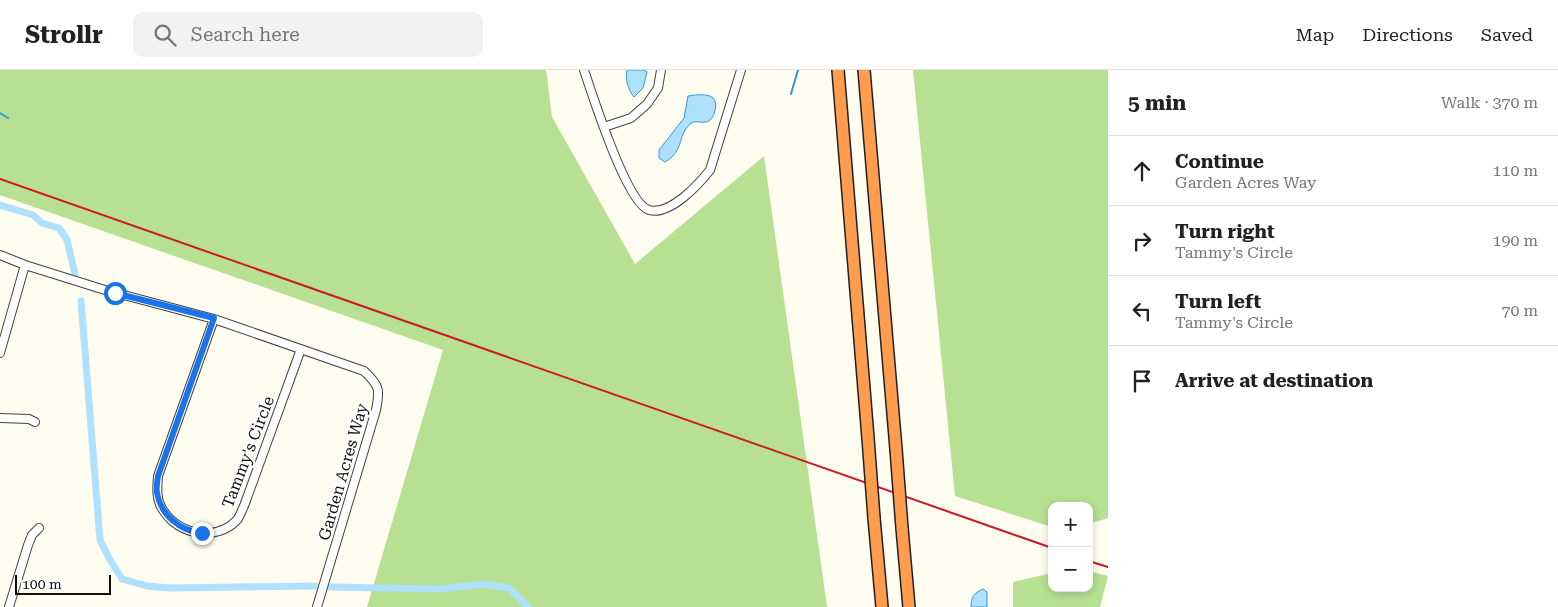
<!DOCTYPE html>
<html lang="en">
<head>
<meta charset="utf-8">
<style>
  :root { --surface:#fff; --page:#f2f2f2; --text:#202124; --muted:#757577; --line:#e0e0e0 }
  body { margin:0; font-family:"Roboto Serif",serif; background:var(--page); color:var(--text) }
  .controls { position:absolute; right:15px; bottom:15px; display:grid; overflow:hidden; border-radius:10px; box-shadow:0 2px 8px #0003 }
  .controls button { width:45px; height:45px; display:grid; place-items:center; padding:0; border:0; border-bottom:1px solid var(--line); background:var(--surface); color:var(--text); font:25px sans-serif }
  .scale { position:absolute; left:15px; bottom:12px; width:96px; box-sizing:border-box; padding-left:5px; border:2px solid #0f0f0f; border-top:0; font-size:14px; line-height:18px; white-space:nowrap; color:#0f0f0f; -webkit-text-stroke:4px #fff; paint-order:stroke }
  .stop { position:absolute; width:15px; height:15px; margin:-11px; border:4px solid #1a73e8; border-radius:50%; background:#fff }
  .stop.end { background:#1a73e8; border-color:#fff; box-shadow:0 1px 5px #0008 }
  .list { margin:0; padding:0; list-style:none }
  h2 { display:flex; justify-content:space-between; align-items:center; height:65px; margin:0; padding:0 20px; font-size:21px }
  h2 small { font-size:16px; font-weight:400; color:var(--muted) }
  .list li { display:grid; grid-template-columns:32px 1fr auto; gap:15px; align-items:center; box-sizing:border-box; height:70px; padding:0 20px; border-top:1px solid var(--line) }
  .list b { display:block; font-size:19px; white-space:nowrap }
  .list p { margin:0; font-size:16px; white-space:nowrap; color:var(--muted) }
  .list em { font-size:16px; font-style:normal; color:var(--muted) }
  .icon { flex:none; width:28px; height:28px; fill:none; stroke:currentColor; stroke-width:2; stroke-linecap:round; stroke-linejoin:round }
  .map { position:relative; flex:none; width:1108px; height:537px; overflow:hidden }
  header { display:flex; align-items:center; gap:30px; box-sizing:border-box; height:70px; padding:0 25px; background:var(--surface); border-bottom:1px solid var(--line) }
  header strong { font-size:24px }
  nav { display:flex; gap:28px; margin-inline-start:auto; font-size:18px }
  .search { width:350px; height:45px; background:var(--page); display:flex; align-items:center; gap:12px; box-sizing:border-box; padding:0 18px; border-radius:10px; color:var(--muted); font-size:19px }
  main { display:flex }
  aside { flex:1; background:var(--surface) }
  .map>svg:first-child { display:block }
</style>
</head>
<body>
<header>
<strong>Strollr</strong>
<div class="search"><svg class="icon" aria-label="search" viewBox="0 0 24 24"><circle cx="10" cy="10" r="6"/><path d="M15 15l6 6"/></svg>Search here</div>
<nav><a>Map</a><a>Directions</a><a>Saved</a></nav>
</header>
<main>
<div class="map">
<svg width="1108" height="537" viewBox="0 0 1108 537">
  <rect width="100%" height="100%" fill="#fffcf0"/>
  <!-- forest -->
  <path fill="#b7e093" d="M 0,0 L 546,0 L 552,47 L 635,194 L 764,86 L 827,537 L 367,537 L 443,280 L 0,125 Z
    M 913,0 L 1108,0 L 1108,448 L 1089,454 L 1089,436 L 1052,436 L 1052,457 L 955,426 Z
    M 1089,501 L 1108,506 L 1100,537 L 1013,537 L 1013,512 L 1052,503 L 1052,518 L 1089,518 Z"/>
  <!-- water -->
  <path fill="#afe1fc" stroke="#2f99db" d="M 627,0 L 644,0 L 647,2 L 643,18 L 634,27 C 628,20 625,9 627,0 Z
    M 688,26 C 694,25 708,23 713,28 C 719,34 714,51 706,52 C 702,53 697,51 693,52 C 676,63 686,80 665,92 L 659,88 L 659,80 L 684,48 Z
    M 983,519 L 987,522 L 987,537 L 971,537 C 971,527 974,523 983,519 Z"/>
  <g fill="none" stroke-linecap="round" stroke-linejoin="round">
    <!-- stream -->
    <path stroke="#2f99db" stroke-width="2" d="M 791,24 L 798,0
      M 0,43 L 8,48"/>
    <!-- canal -->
    <path stroke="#afe1fc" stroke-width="7" d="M 0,135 L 33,145 L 42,153 L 59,158 L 67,170 L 75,204
      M 81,231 L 100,470 L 110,490 L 122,509 L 147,516 L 170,518 L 315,516
      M 330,517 L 441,519 L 483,514 L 509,518 L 528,537"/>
    <defs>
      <path id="minor" d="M 584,0 C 592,24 627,134 649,140 C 670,146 699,114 710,100 L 741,0
        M 604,57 L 631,48 L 647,34 L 658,18 L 661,0
        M 0,185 L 25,195 L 105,220 L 214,249 L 364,301 C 380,316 380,320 376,340 L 317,537
        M 214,249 L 158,406 C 157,418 156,430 163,440 C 178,465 216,472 237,450 C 240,446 242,440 244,436 L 301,279
        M 0,283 L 25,195
        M 0,348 L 29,349 L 35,352
        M 9,537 L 28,475 L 32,465 L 39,458"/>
      <path id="highway" d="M 838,0 L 868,368
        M 864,0 L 896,379
        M 874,448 L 882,537
        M 902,458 L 909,537"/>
    </defs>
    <!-- minor casing -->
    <use href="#minor" stroke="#424242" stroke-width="10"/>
    <!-- highway casing -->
    <use href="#highway" stroke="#202020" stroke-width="14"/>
    <!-- minor -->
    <use href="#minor" stroke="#fff" stroke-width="8"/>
    <!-- highway -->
    <use href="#highway" stroke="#ff9c4e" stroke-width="11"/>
    <!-- rail -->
    <path stroke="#cd1824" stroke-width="2" d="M 0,109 L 1052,478
      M 1089,491 L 1108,497"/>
    <defs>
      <path id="highway-bridge" d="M 868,368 L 874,448
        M 896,379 L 902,458"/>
    </defs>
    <!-- highway-bridge casing -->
    <use href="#highway-bridge" stroke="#202020" stroke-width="14" stroke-linecap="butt"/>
    <!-- highway-bridge -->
    <use href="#highway-bridge" stroke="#ff9c4e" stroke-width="11"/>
  </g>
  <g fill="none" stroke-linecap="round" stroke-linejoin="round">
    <!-- route -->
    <path stroke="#1a73e8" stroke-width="6" d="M 115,223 L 214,248 L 158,406 C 157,412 156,418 157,423 C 161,445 180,461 202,463"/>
  </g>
  <g text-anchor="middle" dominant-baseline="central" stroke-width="5" stroke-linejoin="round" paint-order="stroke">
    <!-- street labels -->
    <g font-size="16" fill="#0f0f0f" stroke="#fff">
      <text transform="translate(248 382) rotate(-69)">Tammy's Circle</text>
      <text transform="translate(343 402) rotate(-74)">Garden Acres Way</text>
    </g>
  </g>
</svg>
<div class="controls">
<button>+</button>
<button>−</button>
</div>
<div class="scale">100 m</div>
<div class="stop" style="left:115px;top:223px"></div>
<div class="stop end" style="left:202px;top:463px"></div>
</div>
<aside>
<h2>5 min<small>Walk · 370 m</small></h2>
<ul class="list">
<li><svg class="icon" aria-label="ahead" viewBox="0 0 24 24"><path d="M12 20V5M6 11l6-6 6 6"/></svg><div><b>Continue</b><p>Garden Acres Way</p></div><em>110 m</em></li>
<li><svg class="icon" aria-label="right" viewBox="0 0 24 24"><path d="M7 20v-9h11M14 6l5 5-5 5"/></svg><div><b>Turn right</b><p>Tammy's Circle</p></div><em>190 m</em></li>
<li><svg class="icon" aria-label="left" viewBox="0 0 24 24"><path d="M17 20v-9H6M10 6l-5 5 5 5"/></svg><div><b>Turn left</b><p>Tammy's Circle</p></div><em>70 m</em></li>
<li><svg class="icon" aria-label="arrive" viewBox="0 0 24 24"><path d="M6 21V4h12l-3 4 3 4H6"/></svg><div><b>Arrive at destination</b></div></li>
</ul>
</aside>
</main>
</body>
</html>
